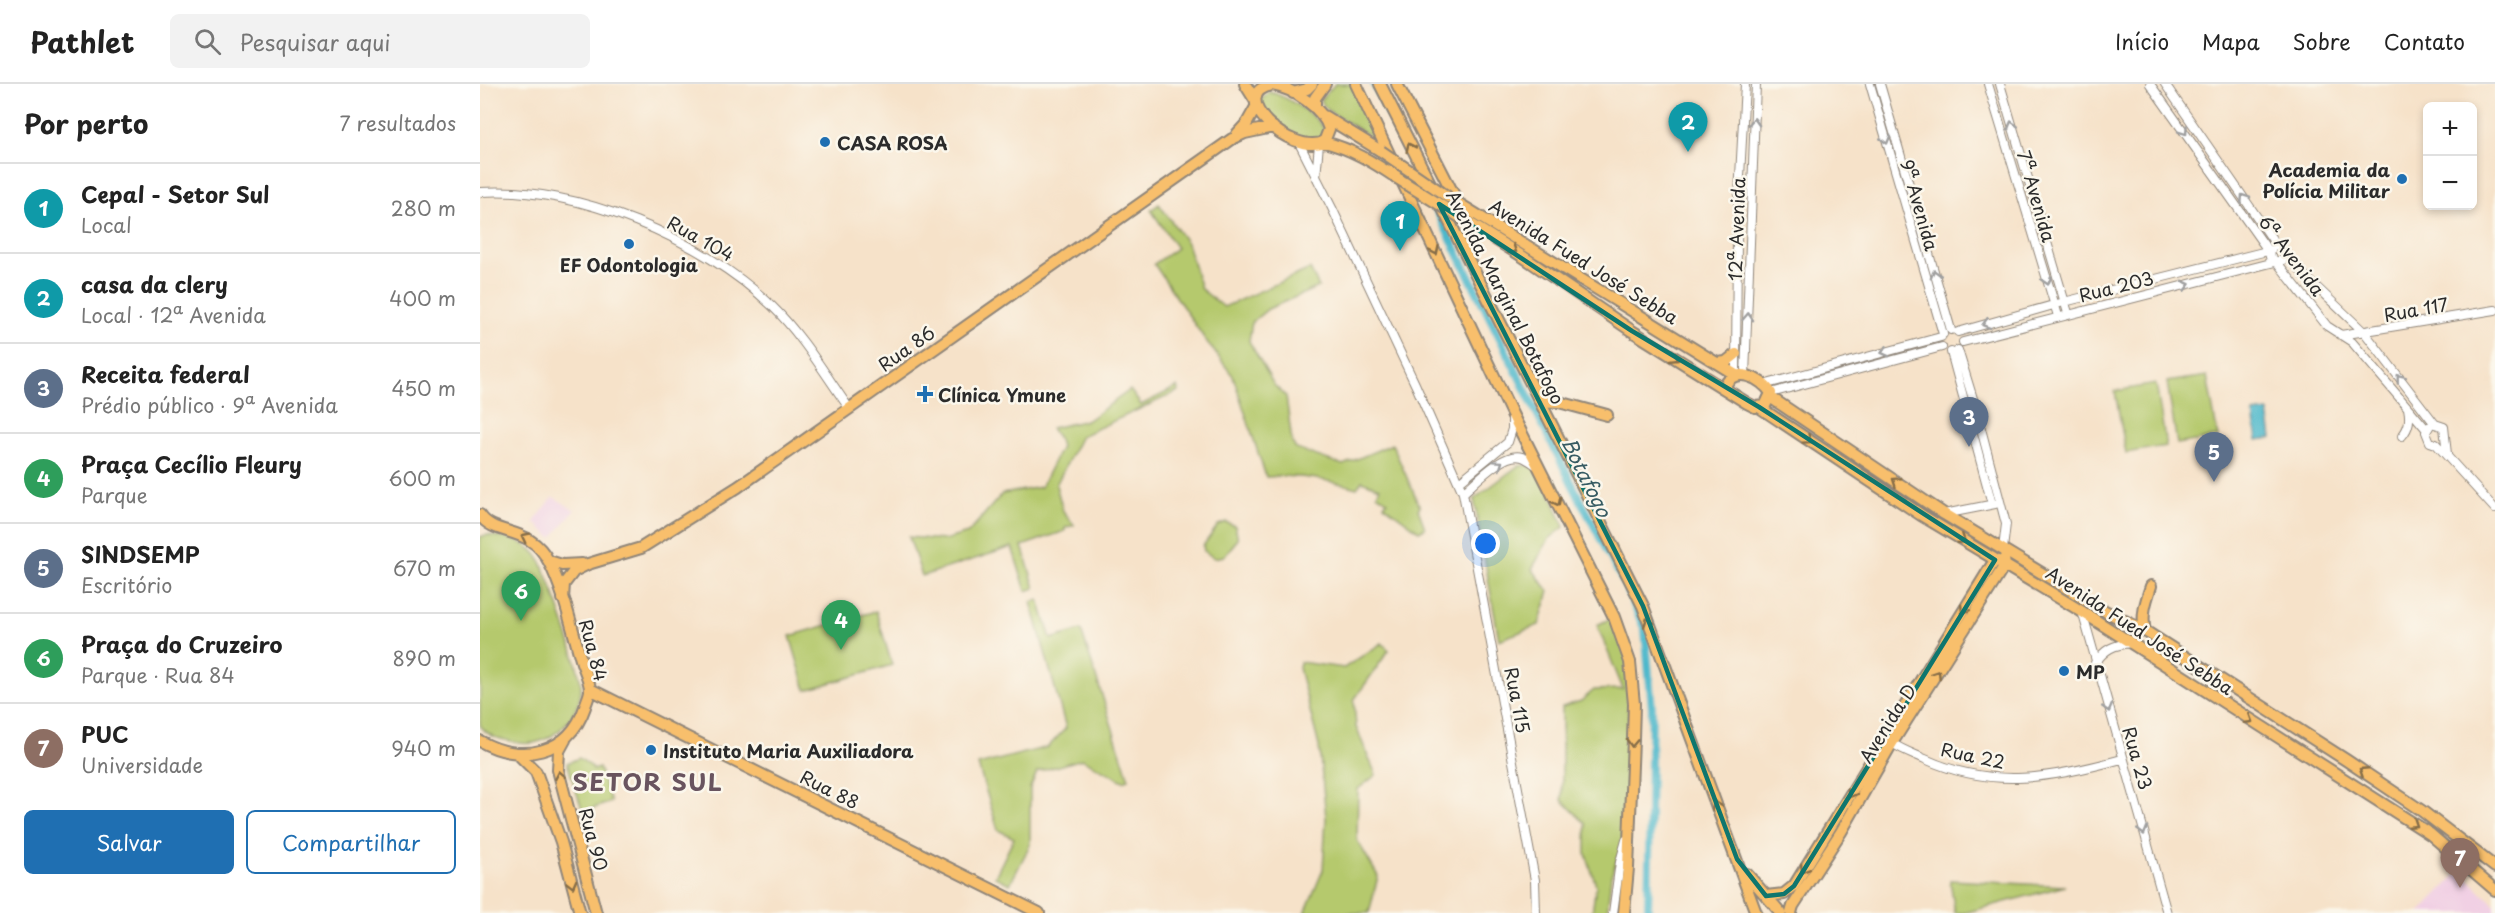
<!DOCTYPE html>
<html lang="pt">
<head>
<meta charset="utf-8">
<style>
  :root { --surface:#fff; --page:#f2f2f2; --text:#222; --muted:#767676; --line:#e0e0e0; --accent:#1f6fb2 }
  body { margin:0; font-family:"Playpen Sans",sans-serif; background:var(--page); color:var(--text) }
  .controls { position:absolute; right:18px; top:18px; display:grid; overflow:hidden; border-radius:9px; box-shadow:0 3px 9px #0003 }
  .controls button { width:54px; height:54px; display:grid; place-items:center; padding:0; border:0; border-bottom:2px solid var(--line); background:var(--surface); color:var(--text); font:30px sans-serif }
  .you { position:absolute; left:1006px; top:460px; width:21px; height:21px; margin:-15px; border:4px solid #fff; border-radius:50%; background:#1a73e8; box-shadow:0 0 0 9px #1a73e833 }
  .badge { display:grid; place-items:center; width:39px; height:39px; border-radius:50%; background:var(--accent); color:#fff; font-size:20px; font-weight:700 }
  .pin { position:absolute; translate:-50% -50px; filter:drop-shadow(0 2px 3px #0008) }
  .pin::after { content:''; position:absolute; top:32px; width:21px; height:18px; background:inherit; clip-path:polygon(0 0,100% 0,50% 100%) }
  .list { margin:0; padding:0; list-style:none }
  h2 { display:flex; justify-content:space-between; align-items:center; height:78px; margin:0; padding:0 24px; font-size:26px }
  h2 small { font-size:20px; font-weight:400; color:var(--muted) }
  .list li { display:grid; grid-template-columns:39px 1fr auto; gap:18px; align-items:center; box-sizing:border-box; height:90px; padding:0 24px; border-top:2px solid var(--line) }
  .list b { display:block; font-size:22px; white-space:nowrap }
  .list p { margin:0; font-size:20px; white-space:nowrap; color:var(--muted) }
  .list em { font-size:20px; font-style:normal; color:var(--muted) }
  .actions { display:flex; gap:12px; padding:18px 24px }
  .actions a { flex:1; padding:14px 0; border:2px solid var(--accent); border-radius:9px; text-align:center; font-size:21px; color:var(--accent) }
  .actions .main { background:var(--accent); color:#fff }
  .icon { flex:none; width:33px; height:33px; fill:none; stroke:currentColor; stroke-width:2; stroke-linecap:round; stroke-linejoin:round }
  .map { position:relative; flex:none; width:2015px; height:829px; overflow:hidden }
  header { display:flex; align-items:center; gap:36px; box-sizing:border-box; height:84px; padding:0 30px; background:var(--surface); border-bottom:2px solid var(--line) }
  header strong { font-size:28px }
  nav { display:flex; gap:33px; margin-inline-start:auto; font-size:21px }
  .search { width:420px; height:54px; background:var(--page); display:flex; align-items:center; gap:15px; box-sizing:border-box; padding:0 21px; border-radius:9px; color:var(--muted); font-size:22px }
  main { display:flex }
  aside { flex:1; background:var(--surface) }
  .map>svg:first-child { display:block }
</style>
</head>
<body>
<header>
<strong>Pathlet</strong>
<div class="search"><svg class="icon" aria-label="search" viewBox="0 0 24 24"><circle cx="10" cy="10" r="6"/><path d="M15 15l6 6"/></svg>Pesquisar aqui</div>
<nav><a>Início</a><a>Mapa</a><a>Sobre</a><a>Contato</a></nav>
</header>
<main>
<aside>
<h2>Por perto<small>7 resultados</small></h2>
<ul class="list">
<li><span class="badge" style="background:#0f9aa8">1</span><div><b>Cepal - Setor Sul</b><p>Local</p></div><em>280 m</em></li>
<li><span class="badge" style="background:#0f9aa8">2</span><div><b>casa da clery</b><p>Local · 12ª Avenida</p></div><em>400 m</em></li>
<li><span class="badge" style="background:#5c6f8a">3</span><div><b>Receita federal</b><p>Prédio público · 9ª Avenida</p></div><em>450 m</em></li>
<li><span class="badge" style="background:#2e9e5b">4</span><div><b>Praça Cecílio Fleury</b><p>Parque</p></div><em>600 m</em></li>
<li><span class="badge" style="background:#5c6f8a">5</span><div><b>SINDSEMP</b><p>Escritório</p></div><em>670 m</em></li>
<li><span class="badge" style="background:#2e9e5b">6</span><div><b>Praça do Cruzeiro</b><p>Parque · Rua 84</p></div><em>890 m</em></li>
<li><span class="badge" style="background:#8d6e63">7</span><div><b>PUC</b><p>Universidade</p></div><em>940 m</em></li>
</ul>
<div class="actions"><a class="main">Salvar</a><a>Compartilhar</a></div>
</aside>
<div class="map">
<svg width="2015" height="829" viewBox="0 0 2015 829">
  <rect width="100%" height="100%" fill="#fbf7ec"/>
  <filter id="ink" filterUnits="userSpaceOnUse"><feTurbulence type="fractalNoise" baseFrequency=".0167" numOctaves="2"/><feDisplacementMap in="SourceGraphic" scale="12" xChannelSelector="R" yChannelSelector="G"/><feConvolveMatrix kernelMatrix="1 2 1 2 8 2 1 2 1" color-interpolation-filters="sRGB"/></filter>
  <filter id="wash" filterUnits="userSpaceOnUse"><feTurbulence type="fractalNoise" baseFrequency=".008" numOctaves="4" result="noise"/><feDisplacementMap in="SourceGraphic" scale="24" xChannelSelector="R" yChannelSelector="G"/><feGaussianBlur stdDeviation="1.35" result="paint"/><feColorMatrix in="noise" values="0 0 0 0 0 0 0 0 0 0 0 0 0 0 0 0 0 1.4 0 .05"/><feComposite in="paint" operator="in"/></filter>
  <g filter="url(#wash)">
    <rect width="100%" height="100%" fill="#f6e2c9"/>
    <!-- built -->
    <path fill="#f1d0e4" d="M 73,413 L 95,426 L 72,454 L 54,438 Z
      M 1980,787 L 2015,821 L 2015,829 L 1939,829 Z"/>
    <!-- green -->
    <path fill="#b5c96d" stroke="#707a4c" stroke-width="1.5" d="M 855,0 L 875,0 L 904,61 L 847,26 L 840,16 Z
      M 789,8 C 805,11 839,33 845,47 L 839,56 L 817,54 L 780,24 L 780,17 Z
      M 679,120 L 707,159 L 721,205 L 744,223 L 830,185 L 839,203 L 788,225 L 772,238 L 769,257 L 794,301 L 806,312 L 812,358 L 816,365 L 863,381 L 912,360 L 940,423 L 938,425 L 945,444 L 939,447 L 904,421 L 907,417 L 897,410 L 900,404 L 882,397 L 877,404 C 847,395 817,390 786,393 L 753,292 L 724,254 L 674,180 L 697,164 L 671,126 Z
      M 1727,292 L 1738,353 L 1697,360 L 1687,298 Z
      M 1676,300 L 1686,362 L 1646,369 L 1635,307 Z
      M 697,303 L 699,307 L 601,352 L 576,401 L 583,427 L 594,441 L 585,444 L 585,447 L 542,462 L 555,504 L 546,507 L 532,463 L 442,492 L 429,453 L 464,456 L 488,449 L 522,410 L 561,403 L 581,363 L 579,356 L 571,344 L 608,336 L 650,306 L 661,321 Z
      M 1048,381 L 1061,387 L 1084,443 L 1069,455 L 1052,485 L 1069,507 L 1059,541 L 1019,556 L 994,415 L 1038,382 Z
      M 746,438 L 755,442 L 758,455 L 744,472 L 734,474 L 724,467 L 723,462 L 738,441 Z
      M 6,451 C 24,453 43,455 56,470 C 67,483 101,587 101,604 C 100,634 69,664 40,659 C 25,656 9,655 0,641 L 0,453 Z
      M 559,516 L 571,555 L 601,546 L 649,695 L 643,697 L 602,675 L 557,688 L 550,704 L 550,761 L 530,800 L 515,793 L 534,754 L 518,746 L 498,681 L 568,663 L 586,644 L 551,518 Z
      M 396,527 L 412,581 L 326,606 L 310,552 Z
      M 1134,533 L 1150,578 L 1148,745 L 1131,792 L 1127,829 L 1112,829 L 1116,801 L 1106,770 L 1106,740 L 1082,716 L 1082,623 L 1101,617 L 1114,606 L 1143,605 L 1117,541 Z
      M 902,559 L 909,566 L 874,616 L 876,643 L 896,691 L 878,705 L 877,756 L 898,792 L 889,829 L 825,829 L 843,786 L 846,734 L 839,662 L 819,584 L 820,578 L 864,584 Z
      M 99,674 L 112,683 L 113,686 L 119,684 L 131,718 L 103,728 L 87,679 Z
      M 1470,796 L 1585,802 L 1484,829 L 1475,829 Z"/>
    <!-- water -->
    <path fill="#4eb8cb" stroke="#3c727b" stroke-width="1.5" d="M 1788,327 L 1792,354 L 1777,356 L 1773,329 Z"/>
    <g fill="none" stroke-linecap="round" stroke-linejoin="round">
      <!-- canal -->
      <path stroke="#4eb8cb" stroke-width="8" d="M 894,0 L 1091,398 L 1146,503 L 1165,546 L 1172,624 L 1168,829"/>
    </g>
  </g>
  <g filter="url(#ink)">
    <g fill="none" stroke-linecap="round" stroke-linejoin="round">
      <defs>
        <path id="minor" d="M 1390,0 L 1463,250
          M 1400,0 L 1471,246
          M 1508,0 L 1578,232
          M 1520,0 L 1588,229
          M 1670,0 L 1789,168 L 1790,173 L 1796,177 L 1847,242 L 1872,258 L 1947,346
          M 1685,0 L 1797,162 L 1803,165 L 1825,192 L 1885,249 L 1955,340
          M 819,59 L 852,124 L 936,302 L 983,409 L 1055,796 L 1056,829
          M 836,93 L 839,60
          M 0,108 C 96,101 223,155 292,222 C 322,251 345,290 369,324
          M 1478,248 L 1584,218 L 1791,166
          M 1861,251 L 2015,226
          M 1483,258 L 1787,180 L 1803,176 L 1806,171
          M 1478,266 L 1494,318 L 1526,440 L 1523,465
          M 1471,268 L 1512,420
          M 1256,291 L 1257,148 L 1265,0
          M 1265,292 L 1276,0
          M 1283,301 L 1461,253
          M 1291,309 L 1462,263
          M 1955,340 L 1964,343 L 1967,370
          M 1949,343 L 1946,348 L 1950,358 L 1956,360 L 2015,425
          M 1922,352 C 1930,343 1930,334 1928,324
          M 979,398 L 1028,358 L 1032,345 L 1032,332
          M 983,409 C 996,398 1024,367 1042,373 C 1048,375 1054,380 1059,383
          M 1464,430 L 1515,420
          M 1602,527 L 1687,829
          M 1615,579 C 1625,565 1633,561 1651,559
          M 1412,659 C 1422,666 1434,670 1445,675 C 1513,706 1573,694 1642,675
          M 1133,829 L 1140,778 L 1146,756"/>
        <path id="major" d="M 765,0 L 775,16
          M 876,0 L 1032,330 L 1134,533 L 1150,578 L 1154,620 L 1153,655 L 1148,784 L 1144,829
          M 900,0 L 1163,522 L 1276,829
          M 917,0 L 977,117
          M 792,1 C 813,4 843,24 849,45 L 844,58 C 809,72 745,10 792,1 Z
          M 813,9 L 827,5 L 832,0
          M 835,24 L 835,14 L 845,0
          M 844,32 L 901,67
          M 757,50 L 767,39 L 776,23
          M 844,58 C 872,65 893,78 917,94
          M 968,113 L 1256,291
          M 983,135 L 1042,172 L 1152,247 L 1267,319 L 1275,323 L 1285,322 L 1291,309 C 1282,294 1254,281 1245,302 L 1247,306
          M 1237,279 L 1246,278 L 1256,270
          M 1290,313 L 1464,430 L 1621,525 L 1665,547 L 1866,676 L 1942,727 L 2015,783
          M 1061,317 L 1079,318 L 1127,331
          M 1279,323 L 1441,431 L 1601,527 L 1950,750 L 2015,806
          M 0,431 C 15,454 50,440 69,478 C 85,509 92,546 102,579 C 105,587 110,598 110,606 C 110,611 106,618 105,623 C 89,671 40,680 0,657
          M 69,477 L 82,481 L 102,480
          M 83,515 L 84,500 L 94,487 L 108,480 L 161,464 L 258,403 L 752,55 L 765,49 L 793,43
          M 1665,547 C 1661,531 1666,517 1671,502
          M 110,605 L 559,829
          M 85,656 L 79,667 L 78,686 L 116,829
          M 39,671 L 56,688 L 81,758 L 100,829
          M 1267,790 L 1301,829
          M 1286,812 L 1304,810 L 1314,802 L 1515,476
          M 1311,829 L 1313,822 L 1361,748 L 1412,659 L 1525,481 L 1524,475"/>
      </defs>
      <!-- minor casing -->
      <use href="#minor" stroke="#90867a" stroke-width="10"/>
      <!-- major casing -->
      <use href="#major" stroke="#90867a" stroke-width="14"/>
      <!-- minor -->
      <use href="#minor" stroke="#fff" stroke-width="8"/>
      <!-- major -->
      <use href="#major" stroke="#f8bf6c" stroke-width="10"/>
      <defs>
        <path id="major-bridge" d="M 901,67 L 968,113
          M 917,94 L 983,135"/>
      </defs>
      <!-- major-bridge casing -->
      <use href="#major-bridge" stroke="#90867a" stroke-width="14" stroke-linecap="butt"/>
      <!-- major-bridge -->
      <use href="#major-bridge" stroke="#f8bf6c" stroke-width="10"/>
    </g>
    <!-- one-way arrows -->
    <defs><path id="oneway-chevron" d="M-2-3.5L2.5 0L-2 3.5" fill="none" stroke-width="1.6" stroke-linecap="round" stroke-linejoin="round" transform="scale(1.5)"/></defs>
    <g stroke="#a0a0a0">
      <use href="#oneway-chevron" transform="translate(1274 38) rotate(-88)"/>
      <use href="#oneway-chevron" transform="translate(1532 41) rotate(-106)"/>
      <use href="#oneway-chevron" transform="translate(1704 47) rotate(55)"/>
      <use href="#oneway-chevron" transform="translate(1406 56) rotate(74)"/>
      <use href="#oneway-chevron" transform="translate(1764 114) rotate(-124)"/>
      <use href="#oneway-chevron" transform="translate(1455 190) rotate(-106)"/>
      <use href="#oneway-chevron" transform="translate(1567 197) rotate(73)"/>
      <use href="#oneway-chevron" transform="translate(1706 201) rotate(-14)"/>
      <use href="#oneway-chevron" transform="translate(1268 233) rotate(-87)"/>
      <use href="#oneway-chevron" transform="translate(1506 240) rotate(164)"/>
      <use href="#oneway-chevron" transform="translate(1405 268) rotate(165)"/>
      <use href="#oneway-chevron" transform="translate(1920 294) rotate(-128)"/>
      <use href="#oneway-chevron" transform="translate(1019 380) rotate(-34)"/>
      <use href="#oneway-chevron" transform="translate(1628 624) rotate(74)"/>
      <use href="#oneway-chevron" transform="translate(1663 747) rotate(74)"/>
    </g>
    <g stroke="#876e48">
      <use href="#oneway-chevron" transform="translate(930 63) rotate(-116)"/>
      <use href="#oneway-chevron" transform="translate(1033 166) rotate(33)"/>
      <use href="#oneway-chevron" transform="translate(955 167) rotate(65)"/>
      <use href="#oneway-chevron" transform="translate(1195 274) rotate(32)"/>
      <use href="#oneway-chevron" transform="translate(1328 356) rotate(34)"/>
      <use href="#oneway-chevron" transform="translate(1416 397) rotate(-146)"/>
      <use href="#oneway-chevron" transform="translate(1077 418) rotate(64)"/>
      <use href="#oneway-chevron" transform="translate(45 453) rotate(-153)"/>
      <use href="#oneway-chevron" transform="translate(1482 456) rotate(32)"/>
      <use href="#oneway-chevron" transform="translate(1484 526) rotate(122)"/>
      <use href="#oneway-chevron" transform="translate(1168 538) rotate(-109)"/>
      <use href="#oneway-chevron" transform="translate(1457 590) rotate(-57)"/>
      <use href="#oneway-chevron" transform="translate(1769 636) rotate(32)"/>
      <use href="#oneway-chevron" transform="translate(1152 659) rotate(92)"/>
      <use href="#oneway-chevron" transform="translate(1883 687) rotate(-147)"/>
      <use href="#oneway-chevron" transform="translate(80 691) rotate(-101)"/>
      <use href="#oneway-chevron" transform="translate(1371 710) rotate(120)"/>
      <use href="#oneway-chevron" transform="translate(1236 721) rotate(-111)"/>
      <use href="#oneway-chevron" transform="translate(1934 740) rotate(33)"/>
      <use href="#oneway-chevron" transform="translate(1324 785) rotate(122)"/>
      <use href="#oneway-chevron" transform="translate(92 800) rotate(76)"/>
    </g>
  </g>
  <!-- marked area -->
  <path fill="none" stroke="#0f766e" stroke-width="4.5" stroke-linejoin="round" d="M 959,120 L 1152,247 L 1279,323 L 1515,476 L 1314,802 L 1304,810 L 1286,812 L 1257,775 L 1163,522 Z"/>
  <!-- markers -->
  <g fill="#1f6fb2" stroke="#fbf7ec" stroke-width="2">
    <circle cx="345" cy="58" r="6"/>
    <circle cx="1922" cy="95" r="6"/>
    <circle cx="149" cy="160" r="6"/>
    <path d="M442 301h6v6h6v6h-6v6h-6v-6h-6v-6h6z"/>
    <circle cx="1584" cy="587" r="6"/>
    <circle cx="171" cy="666" r="6"/>
  </g>
  <g text-anchor="middle" dominant-baseline="central" stroke-width="5" stroke-linejoin="round" paint-order="stroke">
    <!-- poi labels -->
    <g font-size="18" font-weight="bold" fill="#2b2b2b" stroke="#fbf7ec" text-anchor="start">
      <text x="357" y="58">CASA ROSA</text>
      <text x="1910" y="85" text-anchor="end">Academia da<tspan x="1910" dy="21">Polícia Militar</tspan></text>
      <text x="149" y="180" text-anchor="middle">EF Odontologia</text>
      <text x="458" y="310">Clínica Ymune</text>
      <text x="1596" y="587">MP</text>
      <text x="183" y="666">Instituto Maria Auxiliadora</text>
    </g>
    <!-- street labels -->
    <g font-size="18" fill="#2b2b2b" stroke="#fbf7ec">
      <text transform="translate(1557 112) rotate(74)">7ª Avenida</text>
      <text transform="translate(1440 121) rotate(74)">9ª Avenida</text>
      <text transform="translate(1256 145) rotate(-88)">12ª Avenida</text>
      <text transform="translate(221 154) rotate(29)">Rua 104</text>
      <text transform="translate(1812 171) rotate(53)">6ª Avenida</text>
      <text transform="translate(1104 177) rotate(32)">Avenida Fued José Sebba</text>
      <text transform="translate(1636 202) rotate(-14)">Rua 203</text>
      <text transform="translate(1026 213) rotate(63)">Avenida Marginal Botafogo</text>
      <text transform="translate(1936 225) rotate(-10)">Rua 117</text>
      <text transform="translate(426 264) rotate(-35)">Rua 86</text>
      <text transform="translate(1660 546) rotate(33)">Avenida Fued José Sebba</text>
      <text transform="translate(114 566) rotate(75)">Rua 84</text>
      <text transform="translate(1038 616) rotate(79)">Rua 115</text>
      <text transform="translate(1407 639) rotate(-58)">Avenida D</text>
      <text transform="translate(1493 671) rotate(12)">Rua 22</text>
      <text transform="translate(1658 674) rotate(74)">Rua 23</text>
      <text transform="translate(350 705) rotate(27)">Rua 88</text>
      <text transform="translate(114 755) rotate(75)">Rua 90</text>
    </g>
    <!-- water labels -->
    <g font-size="20" font-style="italic" fill="#375c63" stroke="#fbf7ec">
      <text transform="translate(1107 393) rotate(64)">Botafogo</text>
    </g>
    <!-- district labels -->
    <g font-size="24" font-weight="bold" letter-spacing="1.5" fill="#69545f" stroke="#fbf7ec">
      <text x="168" y="697">SETOR SUL</text>
    </g>
  </g>
</svg>
<div class="controls">
<button>+</button>
<button>−</button>
</div>
<div class="you"></div>
<div class="pin badge" style="left:920px;top:167px;background:#0f9aa8">1</div>
<div class="pin badge" style="left:1208px;top:68px;background:#0f9aa8">2</div>
<div class="pin badge" style="left:1489px;top:363px;background:#5c6f8a">3</div>
<div class="pin badge" style="left:361px;top:566px;background:#2e9e5b">4</div>
<div class="pin badge" style="left:1734px;top:398px;background:#5c6f8a">5</div>
<div class="pin badge" style="left:41px;top:537px;background:#2e9e5b">6</div>
<div class="pin badge" style="left:1980px;top:804px;background:#8d6e63">7</div>
</div>
</main>
</body>
</html>
